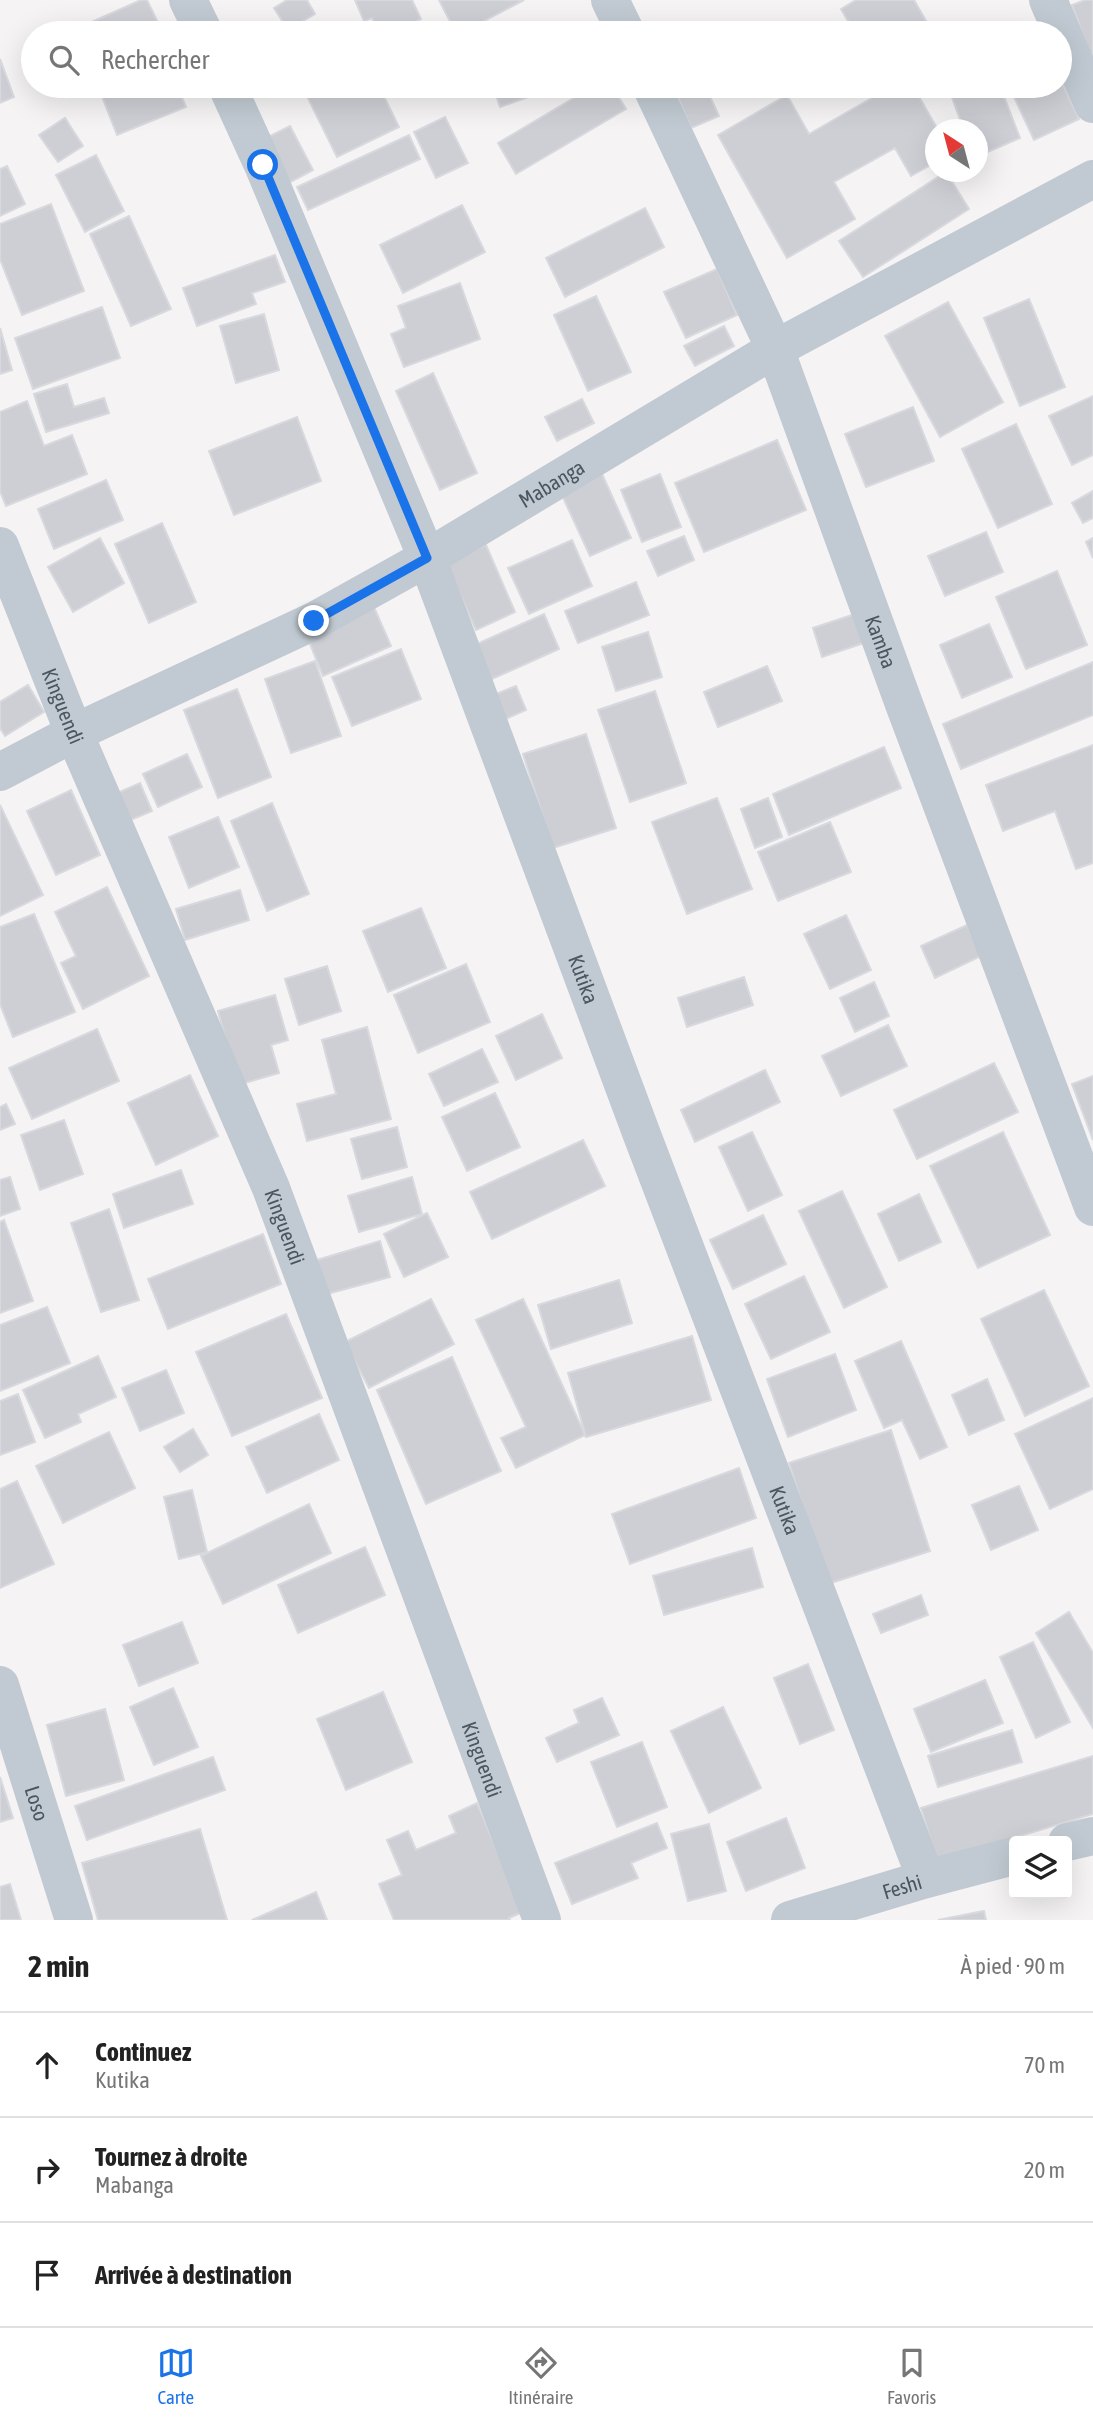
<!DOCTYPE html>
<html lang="fr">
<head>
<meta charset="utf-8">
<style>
  :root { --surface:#fff; --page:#f6f6f6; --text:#222; --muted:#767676; --line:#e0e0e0; --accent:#1a73e8 }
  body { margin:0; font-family:"Asap Condensed",sans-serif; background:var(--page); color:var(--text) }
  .controls { position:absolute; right:21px; bottom:21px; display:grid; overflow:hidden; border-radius:7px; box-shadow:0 7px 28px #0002 }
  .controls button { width:63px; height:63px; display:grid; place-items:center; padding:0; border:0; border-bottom:2px solid var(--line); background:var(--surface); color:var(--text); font:35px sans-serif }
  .compass { position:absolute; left:925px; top:119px; width:63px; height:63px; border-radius:50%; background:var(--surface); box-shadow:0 7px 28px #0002; rotate:324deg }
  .stop { position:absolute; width:21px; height:21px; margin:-16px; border:5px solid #1a73e8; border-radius:50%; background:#fff }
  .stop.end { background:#1a73e8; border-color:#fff; box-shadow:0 2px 7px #0008 }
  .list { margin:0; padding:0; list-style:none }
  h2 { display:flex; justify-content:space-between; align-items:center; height:91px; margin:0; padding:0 28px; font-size:30px }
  h2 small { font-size:23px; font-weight:400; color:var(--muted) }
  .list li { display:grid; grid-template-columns:46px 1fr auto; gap:21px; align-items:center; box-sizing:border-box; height:105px; padding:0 28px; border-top:2px solid var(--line) }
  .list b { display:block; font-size:26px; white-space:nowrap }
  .list p { margin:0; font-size:23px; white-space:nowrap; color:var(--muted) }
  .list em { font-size:23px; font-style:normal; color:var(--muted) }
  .icon { flex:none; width:38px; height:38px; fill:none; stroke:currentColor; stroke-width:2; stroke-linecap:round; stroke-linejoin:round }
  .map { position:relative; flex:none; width:1093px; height:1920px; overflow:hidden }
  .search { position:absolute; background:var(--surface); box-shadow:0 7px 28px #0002; left:21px; right:21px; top:21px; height:77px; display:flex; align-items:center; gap:18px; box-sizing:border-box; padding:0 24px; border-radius:38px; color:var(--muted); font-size:26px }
  .sheet { height:406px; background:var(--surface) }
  nav { display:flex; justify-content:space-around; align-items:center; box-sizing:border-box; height:98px; border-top:2px solid var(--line); background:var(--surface); font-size:19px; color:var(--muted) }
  nav a { display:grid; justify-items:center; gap:4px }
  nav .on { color:var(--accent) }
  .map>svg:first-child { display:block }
</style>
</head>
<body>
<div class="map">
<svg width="1093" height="1920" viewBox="0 0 1093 1920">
  <rect width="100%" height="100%" fill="#f5f3f3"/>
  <!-- building -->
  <path fill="#cdcfd5" stroke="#d7d9de" stroke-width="2" d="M 141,0 L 147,0 L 163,33 L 67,33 Z
    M 287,0 L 307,0 L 315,14 L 288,30 L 274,8 Z
    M 355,0 L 412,0 L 421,19 L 392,33 L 379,33 L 372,18 L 364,21 Z
    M 439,0 L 524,0 L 461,33 L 456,33 Z
    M 856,0 L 914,0 L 933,33 L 855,33 L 841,9 Z
    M 1085,0 L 1093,0 L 1093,62 L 1072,5 Z
    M 515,27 L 517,33 L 497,33 Z
    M 0,59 L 14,97 L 0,103 Z
    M 1060,78 L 1079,119 L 1034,140 L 1009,86 L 1060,86 Z
    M 112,86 L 177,86 L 186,107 L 117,135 L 100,91 Z
    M 302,86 L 379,86 L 399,127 L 337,157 Z
    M 493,86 L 534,86 L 537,94 L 500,107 Z
    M 594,86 L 612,86 L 626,109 L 516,174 L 498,143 Z
    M 673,86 L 705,86 L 719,116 L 691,128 Z
    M 893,86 L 913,86 L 938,130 L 936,130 L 936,162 L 911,176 L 895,148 L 834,182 L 855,219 L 787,258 L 718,135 L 787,95 L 809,134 Z
    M 966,86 L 1000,86 L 1020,138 L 978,156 L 978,130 L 964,130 L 950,92 Z
    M 445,117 L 468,163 L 436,178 L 414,132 Z
    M 65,118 L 83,146 L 58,162 L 39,135 Z
    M 290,126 L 313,170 L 285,185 L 262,140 Z
    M 409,135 L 420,159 L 308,210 L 297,187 Z
    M 96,155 L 124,211 L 85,232 L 56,175 Z
    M 7,166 L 25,204 L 0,216 L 0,169 Z
    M 946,172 L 969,209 L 863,277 L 839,241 Z
    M 51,204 L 84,291 L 22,315 L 0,259 L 0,224 Z
    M 462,205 L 485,252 L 403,293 L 380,245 Z
    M 645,208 L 664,247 L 565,297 L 546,258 Z
    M 129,216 L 171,309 L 131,326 L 90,234 Z
    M 275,255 L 285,282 L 252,293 L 256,304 L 197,326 L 183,288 Z
    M 717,269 L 737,315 L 686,338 L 664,292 Z
    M 460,283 L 480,339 L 404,367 L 391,334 L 406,328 L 398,306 Z
    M 596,296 L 631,372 L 588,391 L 554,315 Z
    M 1029,299 L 1065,387 L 1020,406 L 984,318 Z
    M 948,302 L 1003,402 L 940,437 L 885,336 Z
    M 102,307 L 120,358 L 33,389 L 15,338 Z
    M 264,314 L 279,370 L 236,383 L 220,326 Z
    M 724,326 L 734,346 L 695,366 L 684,346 Z
    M 0,328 L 12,370 L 0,374 Z
    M 433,373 L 477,473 L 440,490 L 396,391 Z
    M 67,384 L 74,407 L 104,398 L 109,413 L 46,432 L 34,394 Z
    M 1093,396 L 1093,455 L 1072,465 L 1049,416 Z
    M 582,399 L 594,423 L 557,441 L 545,417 Z
    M 27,401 L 44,446 L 72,435 L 87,474 L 6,506 L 0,491 L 0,412 Z
    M 913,407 L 934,461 L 866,487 L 845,434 Z
    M 297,417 L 321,481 L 234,515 L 209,451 Z
    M 1016,424 L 1052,504 L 998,528 L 962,449 Z
    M 777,440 L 806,510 L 704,552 L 675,483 Z
    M 602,474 L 631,538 L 590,556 L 561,493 Z
    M 660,474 L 681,527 L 642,542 L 621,490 Z
    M 106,480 L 123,520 L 54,549 L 38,509 Z
    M 1093,491 L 1093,518 L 1083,523 L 1072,503 Z
    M 162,523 L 196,602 L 149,623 L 115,544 Z
    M 986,532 L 1003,572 L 945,596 L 928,556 Z
    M 684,536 L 694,560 L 658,576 L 647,551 Z
    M 100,538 L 124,583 L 73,612 L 48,567 Z
    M 1093,538 L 1093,558 L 1086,542 Z
    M 572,540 L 592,586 L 529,614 L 508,568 Z
    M 486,545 L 515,612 L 476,630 L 446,563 Z
    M 1057,571 L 1087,645 L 1026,669 L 996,597 Z
    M 636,582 L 649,615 L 578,643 L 565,611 Z
    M 373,605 L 391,646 L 323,676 L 306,634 Z
    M 858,613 L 867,642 L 822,657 L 813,628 Z
    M 544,614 L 559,649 L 483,683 L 468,648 Z
    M 989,624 L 1012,677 L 962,698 L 940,645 Z
    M 648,632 L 662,677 L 616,691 L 602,647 Z
    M 401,649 L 421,699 L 352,726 L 332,677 Z
    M 315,661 L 341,736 L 291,753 L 265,679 Z
    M 1093,662 L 1093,715 L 961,769 L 943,724 Z
    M 767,666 L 782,701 L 718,727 L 704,692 Z
    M 28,685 L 44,712 L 5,736 L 0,728 L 0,702 Z
    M 516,686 L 526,710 L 501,721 L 491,696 Z
    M 237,689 L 271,777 L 218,798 L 184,710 Z
    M 655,691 L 686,783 L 630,802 L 598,710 Z
    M 586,734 L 616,828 L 553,848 L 523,754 Z
    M 1093,745 L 1093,863 L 1076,869 L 1055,811 L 1003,831 L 986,785 Z
    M 884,747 L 901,788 L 789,835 L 773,794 Z
    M 187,754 L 202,787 L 158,807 L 143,774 Z
    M 140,783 L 152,811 L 126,822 L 115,794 Z
    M 71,790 L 100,855 L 56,875 L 27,811 Z
    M 717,798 L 752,889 L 687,914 L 652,822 Z
    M 768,798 L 782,837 L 755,848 L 741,809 Z
    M 272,803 L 309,894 L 267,911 L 231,821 Z
    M 0,805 L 43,895 L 0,916 Z
    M 218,817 L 239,867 L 189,888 L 169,837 Z
    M 830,822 L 851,872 L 778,901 L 758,852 Z
    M 107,887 L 149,976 L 83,1009 L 61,963 L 76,956 L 55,912 Z
    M 240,890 L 249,920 L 185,940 L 176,909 Z
    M 421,908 L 446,968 L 388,992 L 363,931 Z
    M 34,914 L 75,1012 L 13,1037 L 0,1004 L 0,927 Z
    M 846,915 L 871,970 L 830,989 L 804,934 Z
    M 967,925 L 981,956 L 935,978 L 921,946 Z
    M 466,964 L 490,1022 L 418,1053 L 394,995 Z
    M 327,966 L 341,1011 L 299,1025 L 285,979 Z
    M 744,977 L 753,1005 L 687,1027 L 678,998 Z
    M 874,982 L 889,1016 L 855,1032 L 840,998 Z
    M 275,995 L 288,1040 L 271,1045 L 279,1073 L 238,1085 L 218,1011 Z
    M 542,1014 L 562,1058 L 516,1080 L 496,1036 Z
    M 888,1025 L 907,1066 L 841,1096 L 822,1056 Z
    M 367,1027 L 391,1119 L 307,1141 L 297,1104 L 336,1094 L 322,1040 Z
    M 97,1029 L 119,1081 L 32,1119 L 9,1068 Z
    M 482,1049 L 498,1082 L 444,1106 L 429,1074 Z
    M 994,1063 L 1018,1112 L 917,1159 L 894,1110 Z
    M 765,1070 L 780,1102 L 695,1142 L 681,1110 Z
    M 190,1075 L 218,1136 L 156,1165 L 128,1103 Z
    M 1093,1076 L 1093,1140 L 1072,1084 Z
    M 495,1093 L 520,1147 L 467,1171 L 442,1117 Z
    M 6,1104 L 15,1124 L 0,1130 L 0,1107 Z
    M 64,1120 L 83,1174 L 40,1190 L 21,1135 Z
    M 397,1127 L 407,1167 L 362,1179 L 351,1139 Z
    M 752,1132 L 782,1195 L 748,1211 L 719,1147 Z
    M 1003,1132 L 1050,1235 L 978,1268 L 930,1166 Z
    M 583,1140 L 605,1186 L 492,1239 L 470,1192 Z
    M 181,1170 L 193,1204 L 124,1228 L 113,1194 Z
    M 10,1177 L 20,1209 L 0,1216 L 0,1180 Z
    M 412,1177 L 422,1214 L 359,1232 L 348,1196 Z
    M 842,1191 L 887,1287 L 844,1308 L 799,1211 Z
    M 919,1194 L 941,1242 L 899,1261 L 878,1214 Z
    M 109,1209 L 139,1300 L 101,1312 L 71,1223 Z
    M 427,1213 L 448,1257 L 404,1277 L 384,1234 Z
    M 763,1215 L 786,1264 L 733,1289 L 710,1240 Z
    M 4,1220 L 33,1301 L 0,1313 L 0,1222 Z
    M 263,1234 L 281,1284 L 168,1329 L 148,1279 Z
    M 380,1241 L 390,1277 L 327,1294 L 317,1260 Z
    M 804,1276 L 830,1332 L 771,1359 L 745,1304 Z
    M 619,1280 L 632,1323 L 551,1349 L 538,1305 Z
    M 1044,1290 L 1089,1386 L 1025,1416 L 981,1319 Z
    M 431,1299 L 454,1344 L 369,1388 L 345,1342 Z
    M 523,1299 L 585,1435 L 516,1468 L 501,1438 L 526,1427 L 476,1320 Z
    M 47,1307 L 70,1363 L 0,1391 L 0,1325 Z
    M 286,1314 L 322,1398 L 232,1436 L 196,1352 Z
    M 692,1336 L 711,1400 L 586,1437 L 568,1373 Z
    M 901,1341 L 947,1447 L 920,1459 L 902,1420 L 884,1428 L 855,1361 Z
    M 835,1354 L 856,1410 L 788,1437 L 767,1379 Z
    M 98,1356 L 116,1397 L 78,1414 L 81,1422 L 45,1438 L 23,1390 Z
    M 452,1357 L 501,1471 L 426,1504 L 377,1390 Z
    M 166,1370 L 184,1413 L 140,1431 L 122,1388 Z
    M 987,1379 L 1004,1420 L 969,1435 L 952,1395 Z
    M 18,1394 L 35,1442 L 0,1455 L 0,1401 Z
    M 1093,1398 L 1093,1489 L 1050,1509 L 1015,1434 Z
    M 319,1414 L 339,1460 L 267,1493 L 246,1447 Z
    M 193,1429 L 208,1455 L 180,1472 L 164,1447 Z
    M 891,1430 L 930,1551 L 828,1584 L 789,1463 Z
    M 109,1432 L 135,1488 L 63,1523 L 36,1466 Z
    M 739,1468 L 756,1518 L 630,1564 L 612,1514 Z
    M 17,1481 L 54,1564 L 0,1588 L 0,1489 Z
    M 1019,1486 L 1038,1530 L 991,1550 L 972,1505 Z
    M 192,1490 L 207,1552 L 179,1559 L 164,1497 Z
    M 309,1504 L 331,1553 L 223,1604 L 201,1556 Z
    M 365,1547 L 385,1595 L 298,1633 L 278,1585 Z
    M 752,1548 L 763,1587 L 664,1615 L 653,1576 Z
    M 921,1595 L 928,1615 L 881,1633 L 873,1614 Z
    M 1069,1612 L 1093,1653 L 1093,1728 L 1036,1633 Z
    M 182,1622 L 198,1663 L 139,1686 L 123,1645 Z
    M 1033,1642 L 1070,1722 L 1036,1738 L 1000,1657 Z
    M 808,1664 L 834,1730 L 800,1744 L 774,1678 Z
    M 985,1680 L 1003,1723 L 931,1752 L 914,1709 Z
    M 173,1688 L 198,1747 L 154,1765 L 130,1707 Z
    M 383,1692 L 412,1762 L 346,1790 L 317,1719 Z
    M 602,1698 L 619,1735 L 557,1762 L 546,1738 L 579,1723 L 574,1710 Z
    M 723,1707 L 761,1788 L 709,1813 L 671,1731 Z
    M 105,1709 L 124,1780 L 66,1796 L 47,1725 Z
    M 1012,1730 L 1022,1762 L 938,1787 L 928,1756 Z
    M 642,1742 L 667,1807 L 617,1827 L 591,1762 Z
    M 1093,1756 L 1093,1814 L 937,1861 L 921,1808 Z
    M 213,1757 L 225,1790 L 87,1840 L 75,1806 Z
    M 0,1777 L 13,1818 L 0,1822 Z
    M 477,1803 L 523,1912 L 509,1918 L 510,1920 L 394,1920 L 379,1884 L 402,1875 L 387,1840 L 408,1831 L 416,1850 L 456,1833 L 449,1816 Z
    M 786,1818 L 805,1868 L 746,1891 L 727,1842 Z
    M 657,1823 L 667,1848 L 631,1863 L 638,1878 L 572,1904 L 555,1863 Z
    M 709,1824 L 726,1891 L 688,1901 L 671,1834 Z
    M 200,1829 L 227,1920 L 98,1920 L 82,1863 Z
    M 10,1884 L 21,1920 L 0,1920 L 0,1887 Z
    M 316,1892 L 327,1920 L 252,1920 Z
    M 984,1911 L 986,1920 L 938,1920 Z"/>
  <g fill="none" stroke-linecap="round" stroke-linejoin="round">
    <!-- street -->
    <g stroke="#c1cad2" stroke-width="38">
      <path d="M 188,0 L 204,33"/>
      <path d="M 610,0 L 626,33"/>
      <path d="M 1048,0 L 1093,104"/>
      <path id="s1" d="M 227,86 L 263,165 L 427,558 L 642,1135 L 926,1879"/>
      <path id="s2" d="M 651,86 L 775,349 L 904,704 L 1093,1207"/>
      <path id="s3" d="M 0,546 L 74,733 L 271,1188 L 542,1920"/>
      <path id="s4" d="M 0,772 L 74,733 L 314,621 L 427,558 L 775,349 L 1093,179"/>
      <path id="s5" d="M 0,1685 L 74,1920"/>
      <path d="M 1067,1842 L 1093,1836"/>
      <path id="s6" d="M 790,1920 L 926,1879 L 1014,1856"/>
    </g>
  </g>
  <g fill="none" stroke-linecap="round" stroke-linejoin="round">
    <!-- route -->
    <path stroke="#1a73e8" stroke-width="9" d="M 263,165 L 427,558 L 314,621"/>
  </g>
  <g text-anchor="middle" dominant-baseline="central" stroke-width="5" stroke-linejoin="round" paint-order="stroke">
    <!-- street labels -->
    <g font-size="21" fill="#4a5661" stroke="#fff">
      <text stroke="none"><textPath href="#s4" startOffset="623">Mabanga</textPath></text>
      <text stroke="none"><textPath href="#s2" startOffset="602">Kamba</textPath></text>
      <text stroke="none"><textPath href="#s3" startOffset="172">Kinguendi</textPath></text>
      <text stroke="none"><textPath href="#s1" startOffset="962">Kutika</textPath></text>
      <text stroke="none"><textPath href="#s3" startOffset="738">Kinguendi</textPath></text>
      <text stroke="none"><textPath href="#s1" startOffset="1530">Kutika</textPath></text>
      <text stroke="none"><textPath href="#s3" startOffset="1306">Kinguendi</textPath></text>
      <text stroke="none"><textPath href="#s5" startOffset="124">Loso</textPath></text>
      <text stroke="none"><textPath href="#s6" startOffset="117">Feshi</textPath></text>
    </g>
  </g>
</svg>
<div class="controls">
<button><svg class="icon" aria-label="layers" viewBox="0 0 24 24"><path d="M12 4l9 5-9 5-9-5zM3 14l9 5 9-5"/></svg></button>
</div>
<svg class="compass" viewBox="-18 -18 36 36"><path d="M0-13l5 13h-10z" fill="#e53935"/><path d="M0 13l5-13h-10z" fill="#767676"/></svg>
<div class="stop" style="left:263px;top:165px"></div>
<div class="stop end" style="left:314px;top:621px"></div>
<div class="search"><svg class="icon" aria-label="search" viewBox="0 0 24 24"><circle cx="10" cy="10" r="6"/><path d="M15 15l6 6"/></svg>Rechercher</div>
</div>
<section class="sheet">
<h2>2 min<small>À pied · 90 m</small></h2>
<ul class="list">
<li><svg class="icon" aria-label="ahead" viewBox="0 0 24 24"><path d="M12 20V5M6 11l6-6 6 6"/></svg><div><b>Continuez</b><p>Kutika</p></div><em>70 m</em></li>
<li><svg class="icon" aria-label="right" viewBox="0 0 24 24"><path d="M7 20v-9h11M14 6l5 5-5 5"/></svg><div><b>Tournez à droite</b><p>Mabanga</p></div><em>20 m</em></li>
<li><svg class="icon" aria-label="arrive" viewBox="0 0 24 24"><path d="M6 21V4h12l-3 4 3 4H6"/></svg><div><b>Arrivée à destination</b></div></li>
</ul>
</section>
<nav>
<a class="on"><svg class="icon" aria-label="map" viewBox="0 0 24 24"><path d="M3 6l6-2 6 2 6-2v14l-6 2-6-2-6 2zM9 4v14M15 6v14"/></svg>Carte</a>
<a><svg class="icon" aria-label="directions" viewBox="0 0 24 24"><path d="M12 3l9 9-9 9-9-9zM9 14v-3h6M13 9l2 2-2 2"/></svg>Itinéraire</a>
<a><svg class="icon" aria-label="saved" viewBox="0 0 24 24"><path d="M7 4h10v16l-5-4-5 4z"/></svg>Favoris</a>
</nav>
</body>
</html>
